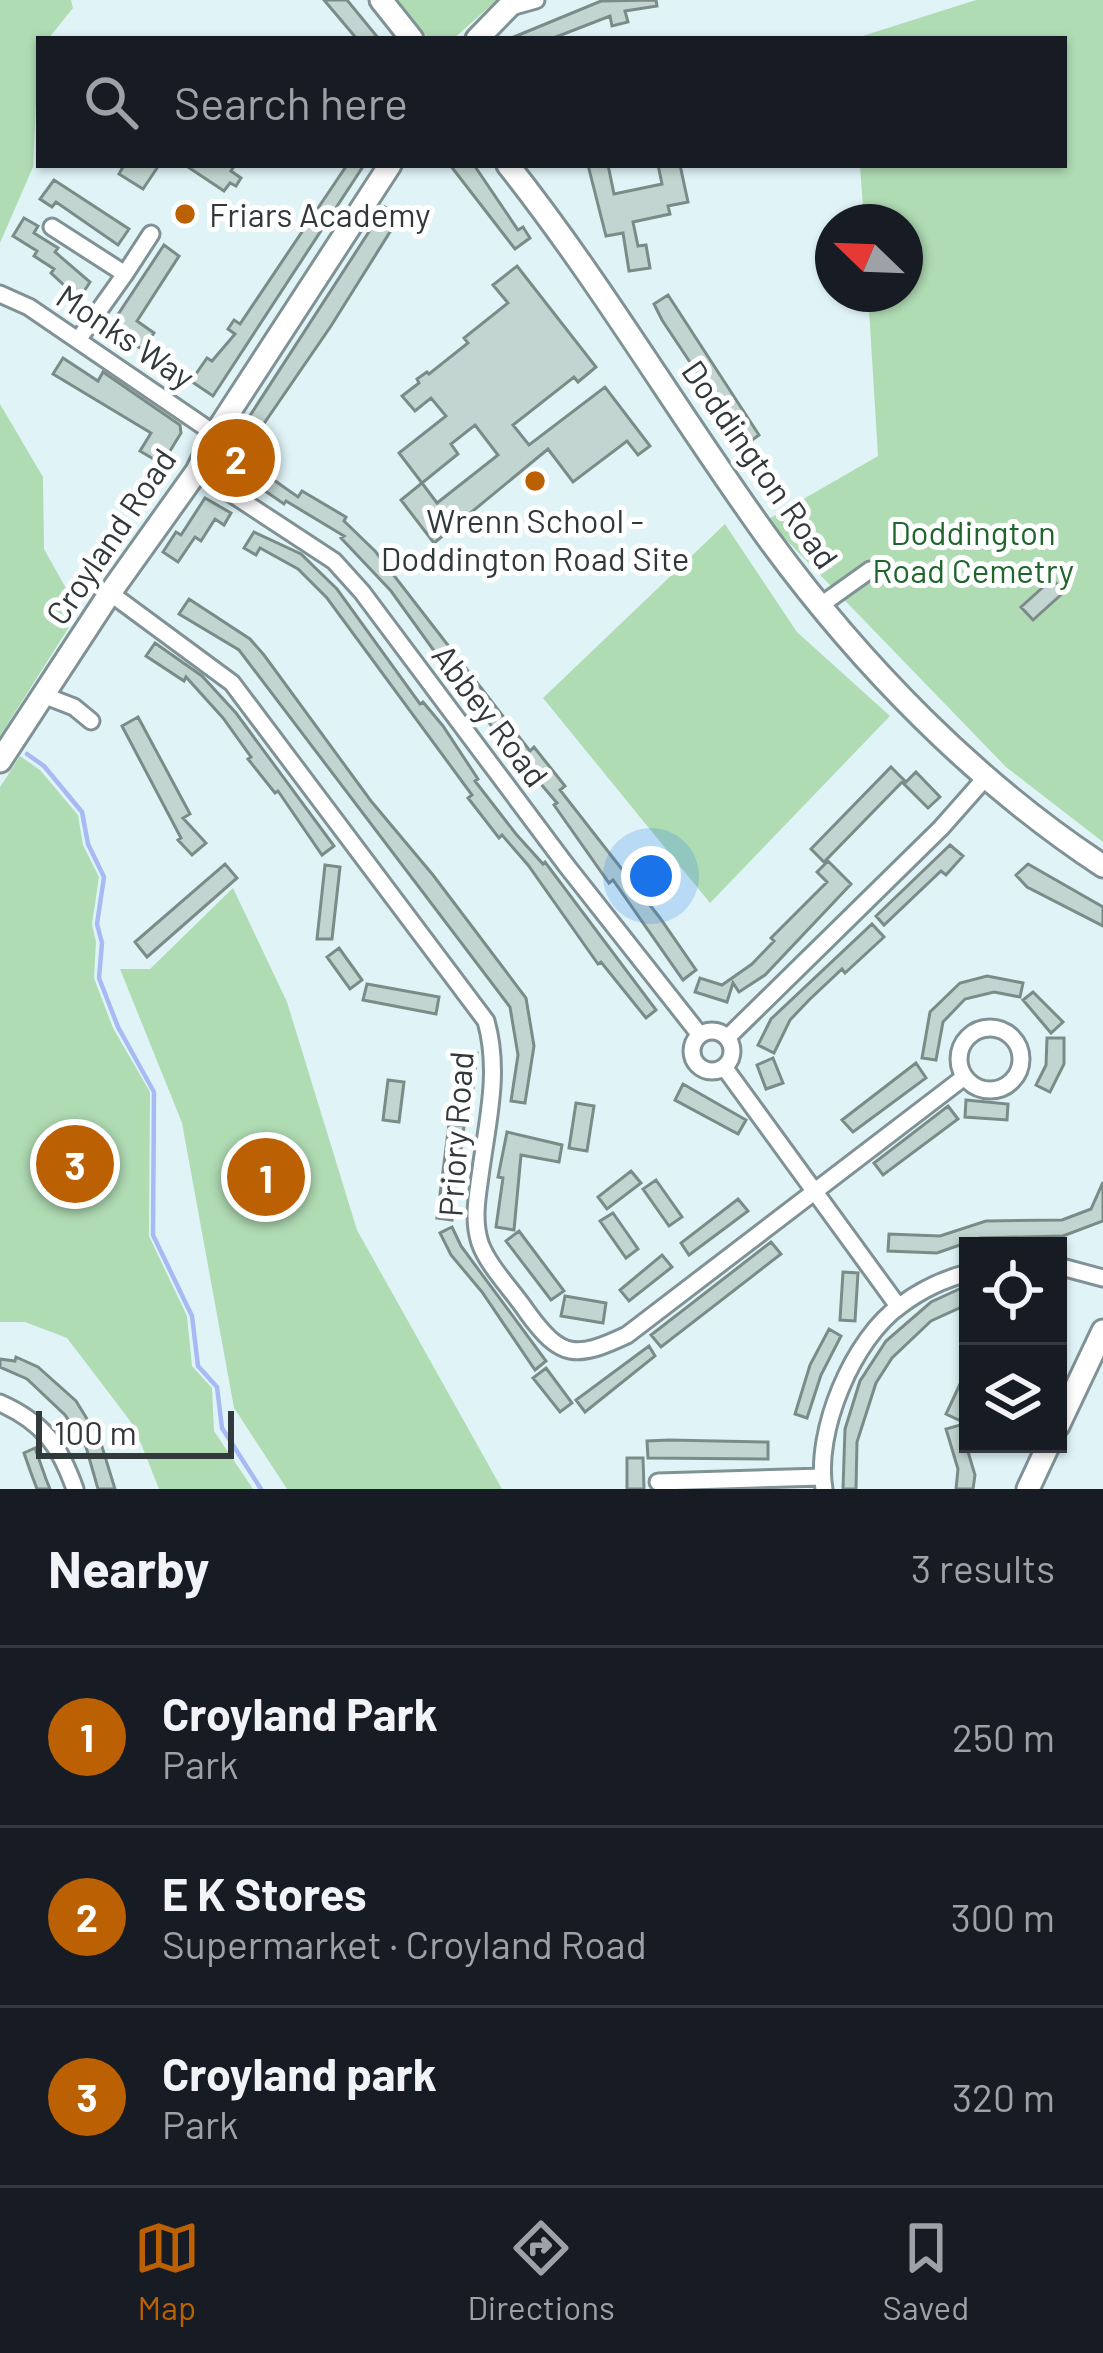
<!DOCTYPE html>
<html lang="en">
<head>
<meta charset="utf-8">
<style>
  :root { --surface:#171b24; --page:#242831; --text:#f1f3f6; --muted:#9ea1a6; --line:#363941; --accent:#bb6003 }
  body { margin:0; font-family:Barlow,sans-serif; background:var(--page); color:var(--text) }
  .controls { position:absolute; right:36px; bottom:36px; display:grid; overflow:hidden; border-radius:0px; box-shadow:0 3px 9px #0004 }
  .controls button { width:108px; height:108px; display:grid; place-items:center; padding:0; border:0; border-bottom:3px solid var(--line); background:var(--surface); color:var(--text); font:60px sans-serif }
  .compass { position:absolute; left:815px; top:204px; width:108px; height:108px; border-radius:50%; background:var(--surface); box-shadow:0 3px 9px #0004; rotate:293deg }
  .scale { position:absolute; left:36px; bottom:30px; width:198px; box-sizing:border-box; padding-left:12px; border:6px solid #32393b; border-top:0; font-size:33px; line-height:42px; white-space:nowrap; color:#32393b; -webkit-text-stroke:9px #fff; paint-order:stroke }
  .you { position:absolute; left:651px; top:876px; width:42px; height:42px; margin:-30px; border:9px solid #fff; border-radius:50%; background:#1a73e8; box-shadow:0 0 0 18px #1a73e833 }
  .badge { display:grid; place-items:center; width:78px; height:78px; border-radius:50%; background:var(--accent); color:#fff; font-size:39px; font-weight:700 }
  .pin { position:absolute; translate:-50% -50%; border:6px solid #fff; box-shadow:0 3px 12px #0006 }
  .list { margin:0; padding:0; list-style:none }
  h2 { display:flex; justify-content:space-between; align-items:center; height:156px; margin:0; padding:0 48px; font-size:51px }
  h2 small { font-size:39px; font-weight:400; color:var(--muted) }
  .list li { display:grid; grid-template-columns:78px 1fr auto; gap:36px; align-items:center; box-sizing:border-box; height:180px; padding:0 48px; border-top:3px solid var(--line) }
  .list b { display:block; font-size:45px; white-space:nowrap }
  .list p { margin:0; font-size:39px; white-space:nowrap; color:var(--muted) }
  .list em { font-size:39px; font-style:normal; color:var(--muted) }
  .icon { flex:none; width:66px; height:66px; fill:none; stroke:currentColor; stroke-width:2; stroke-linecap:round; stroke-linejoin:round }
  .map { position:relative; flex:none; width:1103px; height:1489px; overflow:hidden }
  .search { position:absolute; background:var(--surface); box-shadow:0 3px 9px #0004; left:36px; right:36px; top:36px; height:132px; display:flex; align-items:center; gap:30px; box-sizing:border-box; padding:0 42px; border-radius:0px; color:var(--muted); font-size:45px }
  .sheet { height:696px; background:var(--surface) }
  nav { display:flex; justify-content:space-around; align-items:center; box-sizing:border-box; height:168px; border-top:3px solid var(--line); background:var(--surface); font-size:33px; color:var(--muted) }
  nav a { display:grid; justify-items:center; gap:6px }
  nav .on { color:var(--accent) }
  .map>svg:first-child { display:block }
</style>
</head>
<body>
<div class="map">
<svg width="1103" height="1489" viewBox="0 0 1103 1489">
  <rect width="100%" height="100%" fill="#e0f4f8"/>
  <!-- green -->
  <path fill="#b0dcb4" d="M 0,0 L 71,0 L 73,8 L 48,39 L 39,39 L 33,167 L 0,243 Z
    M 392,0 L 497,0 L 453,39 L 429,39 Z
    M 976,0 L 1103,0 L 1103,842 L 1006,767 L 767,520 L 878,456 L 868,294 L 905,294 L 905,222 L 864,222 L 860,165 L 1064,165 L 1064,39 L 853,39 Z
    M 0,404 L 43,477 L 44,549 L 76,606 L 71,624 L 0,736 Z
    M 725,524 L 797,632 L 890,716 L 710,903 L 543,698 Z
    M 20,756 L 40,770 L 78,815 L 83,845 L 99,877 L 92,924 L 96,942 L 94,978 L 113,1028 L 150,1092 L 149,1236 L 187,1316 L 192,1366 L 212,1388 L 214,1431 L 253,1489 L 159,1489 L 134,1426 L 67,1338 L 25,1322 L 0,1322 L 0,787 Z
    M 233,888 L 287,1002 L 357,1230 L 502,1489 L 287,1489 L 234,1408 L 182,1123 L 120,969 L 150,969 Z"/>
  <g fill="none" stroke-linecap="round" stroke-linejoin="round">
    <!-- stream -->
    <path stroke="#a7baf3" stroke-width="4.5" d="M 27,754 L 44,766 L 82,812 L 88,844 L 104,877 L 97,924 L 102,943 L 99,978 L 118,1027 L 154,1092 L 153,1235 L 192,1316 L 198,1366 L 217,1387 L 222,1428 L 261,1489"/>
  </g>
  <!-- building -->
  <path fill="#c2d5d0" stroke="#7b8c88" stroke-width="3" fill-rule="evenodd" d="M 324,0 L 347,0 L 379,39 L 357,39 Z
    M 656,0 L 657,6 L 625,11 L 628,22 L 612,26 L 610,16 L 551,39 L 509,39 L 601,1 Z
    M 124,165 L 159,165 L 143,189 L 119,174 Z
    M 185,165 L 235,165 L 231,171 L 241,178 L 236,186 L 230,183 L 224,191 Z
    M 347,165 L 364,165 L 213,396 L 191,381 L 207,358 L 212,361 L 235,334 L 228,329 L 234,320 L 240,324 Z
    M 450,165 L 474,165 L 518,230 L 523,227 L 530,238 L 515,249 Z
    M 588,165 L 608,165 L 614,194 L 662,184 L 658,165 L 680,165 L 688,202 L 668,206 L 670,214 L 633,222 L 638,246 L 646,245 L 650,268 L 629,271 L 623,233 L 606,236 Z
    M 54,180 L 129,229 L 118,245 L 56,202 L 52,207 L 40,199 Z
    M 385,207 L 400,216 L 331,326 L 241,457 L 298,497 L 302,491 L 346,517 L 344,521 L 375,551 L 530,751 L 534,747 L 565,786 L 560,790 L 660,918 L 696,970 L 683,980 L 613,880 L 609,883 L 554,805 L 557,803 L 468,698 L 391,591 L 341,538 L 344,536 L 286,501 L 284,504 L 233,469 L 231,472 L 229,448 Z
    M 24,218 L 38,226 L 34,233 L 58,248 L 55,252 L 90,282 L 79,299 L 51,273 L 54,269 L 34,256 L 37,251 L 13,236 Z
    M 164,245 L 179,256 L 137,321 L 154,333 L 143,350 L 109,328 Z
    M 517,266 L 596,367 L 578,382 L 574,377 L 513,425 L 529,445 L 605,387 L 650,446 L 638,455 L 627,441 L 573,482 L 548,449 L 434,543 L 401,500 L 422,483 L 399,453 L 446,416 L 431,398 L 415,411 L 402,396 L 419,383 L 417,379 L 427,372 L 429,374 L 468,343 L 464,338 L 508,303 L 493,285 ZM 475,425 L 498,455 L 437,503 L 422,483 L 458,454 L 451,444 Z
    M 668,295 L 759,435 L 745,445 L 662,320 L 654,304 Z
    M 63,358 L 98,381 L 103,372 L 180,425 L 181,433 L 162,464 L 140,451 L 151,433 L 53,374 Z
    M 205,498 L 231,513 L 224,525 L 215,519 L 201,541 L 195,537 L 178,562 L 163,552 L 176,532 L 181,535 Z
    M 254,532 L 301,554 L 337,589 L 420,704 L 423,702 L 443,726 L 478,779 L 475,781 L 516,834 L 543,864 L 545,862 L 656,1010 L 646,1018 L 601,962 L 598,964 L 528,865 L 502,835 L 499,838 L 468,798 L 472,795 L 327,598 L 298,569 L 260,548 L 256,555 L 244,548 Z
    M 1052,579 L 1064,592 L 1033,620 L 1021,607 Z
    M 189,599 L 250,639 L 264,655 L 371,801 L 433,875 L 526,998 L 534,1046 L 525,1103 L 511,1101 L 518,1055 L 510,1007 L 239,650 L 179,614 Z
    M 155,643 L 202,676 L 236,713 L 334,846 L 322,855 L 278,791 L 275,793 L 248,759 L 251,757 L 223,718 L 186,677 L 184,681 L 146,656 Z
    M 138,717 L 190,814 L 183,818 L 206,843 L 192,855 L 178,840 L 181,838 L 122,726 Z
    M 891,767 L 904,780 L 824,862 L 811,849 Z
    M 916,772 L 940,797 L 928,808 L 904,784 Z
    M 950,845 L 963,856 L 946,875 L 941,871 L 884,925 L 876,916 Z
    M 828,861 L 851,884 L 765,975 L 739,992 L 733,983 L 727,1002 L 695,992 L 700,978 L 722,985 L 752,964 L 774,941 L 771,938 L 827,882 L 817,872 Z
    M 225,864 L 237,878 L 147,957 L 135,942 Z
    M 1028,864 L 1103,907 L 1103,926 L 1027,887 L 1016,875 Z
    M 325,865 L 340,867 L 332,939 L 317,939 Z
    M 872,924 L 884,937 L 845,973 L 842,969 L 809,1000 L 790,1020 L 774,1053 L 758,1045 L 771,1019 Z
    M 339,948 L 362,980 L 350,989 L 327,957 Z
    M 987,976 L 1023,983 L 1020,997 L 994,992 L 965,999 L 943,1022 L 936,1060 L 922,1058 L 930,1012 L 960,983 Z
    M 367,984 L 439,997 L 436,1014 L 363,1000 Z
    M 1033,992 L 1063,1022 L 1051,1033 L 1023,1000 Z
    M 1047,1038 L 1064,1038 L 1064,1064 L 1050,1092 L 1036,1085 L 1046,1065 Z
    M 459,1051 L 477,1053 L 472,1096 L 454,1094 Z
    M 773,1058 L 783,1083 L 766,1089 L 757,1065 Z
    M 916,1063 L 926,1078 L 853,1132 L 842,1120 Z
    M 388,1080 L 404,1082 L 399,1122 L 383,1120 Z
    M 683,1084 L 746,1120 L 738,1134 L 675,1100 Z
    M 966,1100 L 1008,1104 L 1007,1120 L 965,1117 Z
    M 576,1103 L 594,1106 L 587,1151 L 569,1148 Z
    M 948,1106 L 958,1119 L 883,1175 L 874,1163 Z
    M 449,1124 L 464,1126 L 452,1220 L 437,1218 Z
    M 507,1132 L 562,1145 L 559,1162 L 521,1155 L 514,1230 L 496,1227 L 503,1178 L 498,1177 Z
    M 631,1171 L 641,1183 L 607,1209 L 598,1197 Z
    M 656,1180 L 682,1217 L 669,1226 L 643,1189 Z
    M 1103,1182 L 1103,1221 L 1063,1236 L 980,1238 L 937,1253 L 888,1251 L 889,1234 L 940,1236 L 986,1221 L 1062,1220 L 1091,1209 Z
    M 738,1199 L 748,1211 L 689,1255 L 681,1243 Z
    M 613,1213 L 638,1249 L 626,1258 L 600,1221 Z
    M 452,1227 L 461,1246 L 546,1361 L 535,1370 L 482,1292 L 451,1255 L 440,1233 Z
    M 519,1231 L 564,1291 L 551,1300 L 506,1241 Z
    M 771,1242 L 781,1254 L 661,1347 L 651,1335 Z
    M 662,1255 L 672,1267 L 629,1301 L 620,1290 Z
    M 843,1272 L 858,1273 L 855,1321 L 840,1320 Z
    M 968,1285 L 968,1304 L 931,1321 L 892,1358 L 876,1383 L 857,1442 L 856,1489 L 843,1489 L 845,1429 L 860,1381 L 886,1341 L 931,1302 Z
    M 565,1296 L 606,1303 L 603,1323 L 561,1316 Z
    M 829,1329 L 841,1336 L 821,1375 L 807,1418 L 795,1414 L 810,1365 Z
    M 649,1346 L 655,1356 L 585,1412 L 576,1400 Z
    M 16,1357 L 38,1367 L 76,1401 L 100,1440 L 115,1489 L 98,1489 L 86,1447 L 65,1415 L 27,1379 L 0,1367 L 0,1359 L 15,1361 Z
    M 968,1367 L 968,1406 L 961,1421 L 946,1414 Z
    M 546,1368 L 572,1403 L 560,1412 L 533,1378 Z
    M 960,1425 L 975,1475 L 973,1489 L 956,1489 L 958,1469 L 946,1429 Z
    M 669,1440 L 768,1442 L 768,1459 L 648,1458 L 647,1441 Z
    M 35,1448 L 46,1479 L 50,1489 L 37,1489 L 31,1473 L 24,1453 Z
    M 627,1458 L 643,1458 L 644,1489 L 627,1489 Z"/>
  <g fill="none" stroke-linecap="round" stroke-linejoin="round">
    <defs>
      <path id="minor" d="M 511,7 L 536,0
        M 52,227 L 125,274 L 78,340
        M 125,274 L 151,234
        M 0,294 L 29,307 L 215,434
        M 197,471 L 334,561 L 362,592 L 566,865 L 700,1035
        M 110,593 L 232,683 L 486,1021 C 500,1070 488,1119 481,1169 C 478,1193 472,1218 480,1243 C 488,1266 513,1291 527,1312 C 561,1359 576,1359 627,1335 L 963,1078
        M 821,605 L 870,570
        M 43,695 L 74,707 L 91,721
        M959 1059a31 31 0 1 1 62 0a31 31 0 1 1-62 0Z
        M692 1051a20 20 0 1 1 40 0a20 20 0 1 1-40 0Z
        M 727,1038 L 941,828 L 987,776
        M 724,1067 L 898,1306
        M 1058,1266 L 1103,1278
        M 0,1403 C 43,1422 60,1446 75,1489
        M 658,1482 L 822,1477
        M 824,1489 C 814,1432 853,1338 901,1305 C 921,1290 944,1279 968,1273"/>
      <path id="tertiary" d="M 381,0 L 412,39
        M 508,165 C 603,285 680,417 770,541 C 860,664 975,782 1103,866
        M 1058,1426 L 1103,1331
        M 1028,1489 L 1049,1444"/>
      <path id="secondary" d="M 477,39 L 515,0
        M 0,761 L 110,593 L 197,471 L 215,434 L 390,165"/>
    </defs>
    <!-- minor casing -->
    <use href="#minor" stroke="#809295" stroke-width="21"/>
    <!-- tertiary casing -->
    <use href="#tertiary" stroke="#809295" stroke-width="27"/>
    <!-- secondary casing -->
    <use href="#secondary" stroke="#809295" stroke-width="27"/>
    <!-- minor -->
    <use href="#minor" stroke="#fff" stroke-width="15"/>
    <!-- tertiary -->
    <use href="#tertiary" stroke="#fff" stroke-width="21"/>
    <!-- secondary -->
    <use href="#secondary" stroke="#fff" stroke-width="21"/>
  </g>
  <!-- markers -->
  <g fill="#bb6003" stroke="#fff" stroke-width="4.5">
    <circle cx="185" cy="214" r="12"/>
    <circle cx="535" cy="481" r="12"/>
  </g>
  <g text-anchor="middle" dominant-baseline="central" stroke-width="10" stroke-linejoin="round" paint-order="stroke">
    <!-- poi labels -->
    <g font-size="33" fill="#32393b" stroke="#fff" text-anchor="start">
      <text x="209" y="214">Friars Academy</text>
      <text x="535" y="520" text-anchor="middle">Wrenn School -<tspan x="535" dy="38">Doddington Road Site</tspan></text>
    </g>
    <!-- street labels -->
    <g font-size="33" fill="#32393b" stroke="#fff">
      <text transform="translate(126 336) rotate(34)">Monks Way</text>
      <text transform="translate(761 464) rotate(55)">Doddington Road</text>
      <text transform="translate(110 536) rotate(-56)">Croyland Road</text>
      <text transform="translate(491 715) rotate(53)">Abbey Road</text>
      <text transform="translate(455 1134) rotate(-86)">Priory Road</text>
    </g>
    <!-- park labels -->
    <g font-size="33" fill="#1e662d" stroke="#fff">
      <text x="973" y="532">Doddington<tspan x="973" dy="38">Road Cemetry</tspan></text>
    </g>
  </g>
</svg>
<div class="controls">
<button><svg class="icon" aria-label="locate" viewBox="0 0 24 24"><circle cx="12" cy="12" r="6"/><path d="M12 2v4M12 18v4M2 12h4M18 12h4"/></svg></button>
<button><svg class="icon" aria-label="layers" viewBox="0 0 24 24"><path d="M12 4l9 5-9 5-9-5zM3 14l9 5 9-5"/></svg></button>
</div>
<svg class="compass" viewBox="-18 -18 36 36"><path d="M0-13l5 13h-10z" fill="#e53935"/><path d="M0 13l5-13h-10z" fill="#9ea1a6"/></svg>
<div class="scale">100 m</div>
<div class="you"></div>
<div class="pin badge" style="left:266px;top:1177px">1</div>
<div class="pin badge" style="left:236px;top:458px">2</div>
<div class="pin badge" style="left:75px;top:1164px">3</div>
<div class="search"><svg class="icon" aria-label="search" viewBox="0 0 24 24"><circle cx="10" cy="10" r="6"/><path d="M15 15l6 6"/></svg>Search here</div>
</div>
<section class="sheet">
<h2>Nearby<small>3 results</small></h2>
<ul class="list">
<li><span class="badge">1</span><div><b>Croyland Park</b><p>Park</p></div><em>250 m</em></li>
<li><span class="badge">2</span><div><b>E K Stores</b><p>Supermarket · Croyland Road</p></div><em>300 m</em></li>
<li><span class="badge">3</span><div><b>Croyland park</b><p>Park</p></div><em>320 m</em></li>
</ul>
</section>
<nav>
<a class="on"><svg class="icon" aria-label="map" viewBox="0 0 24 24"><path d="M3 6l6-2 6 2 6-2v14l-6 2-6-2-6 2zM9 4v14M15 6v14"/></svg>Map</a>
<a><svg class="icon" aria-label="directions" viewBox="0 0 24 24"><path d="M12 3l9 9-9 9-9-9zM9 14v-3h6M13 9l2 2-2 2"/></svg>Directions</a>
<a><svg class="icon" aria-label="saved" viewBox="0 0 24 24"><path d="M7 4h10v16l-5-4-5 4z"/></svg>Saved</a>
</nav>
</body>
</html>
